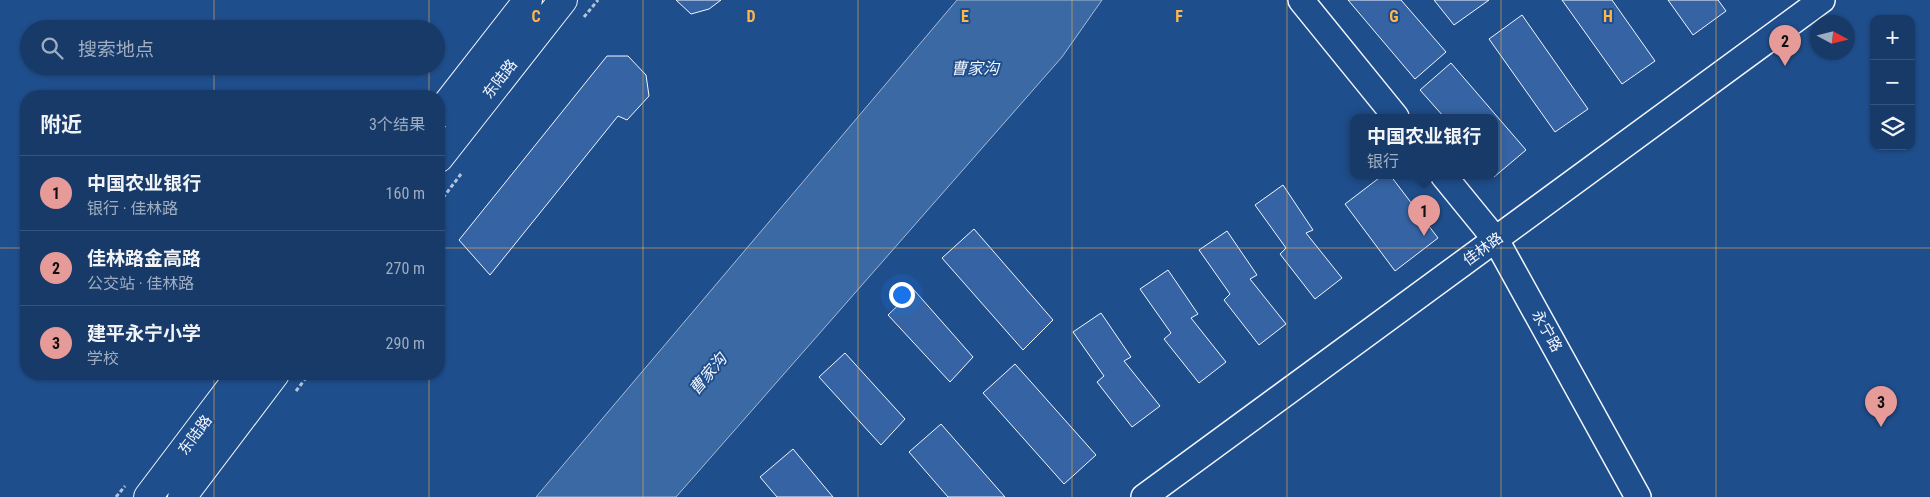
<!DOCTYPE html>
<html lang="zh">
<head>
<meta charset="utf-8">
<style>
  :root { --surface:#173a69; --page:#244571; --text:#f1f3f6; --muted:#9eadc0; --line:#36547d; --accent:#e69b98 }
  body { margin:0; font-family:"Roboto Condensed","Noto Sans SC",sans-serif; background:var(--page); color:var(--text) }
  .controls { position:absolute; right:15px; top:15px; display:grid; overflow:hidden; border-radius:10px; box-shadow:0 1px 4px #0004 }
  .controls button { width:45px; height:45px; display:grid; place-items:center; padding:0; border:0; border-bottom:1px solid var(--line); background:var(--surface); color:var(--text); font:25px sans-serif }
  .compass { position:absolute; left:1810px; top:15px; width:45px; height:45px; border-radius:50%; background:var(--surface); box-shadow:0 1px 4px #0004; rotate:97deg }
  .you { position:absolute; left:901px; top:294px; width:18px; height:18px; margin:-12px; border:4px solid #fff; border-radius:50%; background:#1a73e8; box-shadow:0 0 0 8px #1a73e833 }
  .badge { display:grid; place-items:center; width:32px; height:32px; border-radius:50%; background:var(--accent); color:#111; font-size:16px; font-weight:700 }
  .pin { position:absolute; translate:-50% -41px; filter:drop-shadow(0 1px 2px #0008) }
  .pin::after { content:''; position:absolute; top:26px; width:18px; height:15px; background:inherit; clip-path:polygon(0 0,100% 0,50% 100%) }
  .popup { position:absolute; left:1350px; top:114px; width:148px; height:65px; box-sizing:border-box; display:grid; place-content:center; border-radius:10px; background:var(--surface); filter:drop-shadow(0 1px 4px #0005); font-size:16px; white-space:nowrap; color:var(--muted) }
  .popup b { font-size:19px; color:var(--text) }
  .popup::after { content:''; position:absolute; left:50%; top:100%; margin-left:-10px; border:10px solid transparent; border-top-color:var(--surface) }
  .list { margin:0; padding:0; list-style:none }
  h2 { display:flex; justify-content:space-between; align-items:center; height:65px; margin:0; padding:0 20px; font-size:21px }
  h2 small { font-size:16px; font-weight:400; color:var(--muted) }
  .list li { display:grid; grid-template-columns:32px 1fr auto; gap:15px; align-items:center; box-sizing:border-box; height:75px; padding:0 20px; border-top:1px solid var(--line) }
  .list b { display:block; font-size:19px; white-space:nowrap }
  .list p { margin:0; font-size:16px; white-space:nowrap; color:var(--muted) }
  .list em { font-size:16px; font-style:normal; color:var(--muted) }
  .icon { flex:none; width:28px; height:28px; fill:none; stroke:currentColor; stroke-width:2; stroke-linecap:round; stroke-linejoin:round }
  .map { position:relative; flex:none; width:1930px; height:497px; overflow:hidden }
  .search { position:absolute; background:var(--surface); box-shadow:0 1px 4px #0004; left:20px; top:20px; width:425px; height:55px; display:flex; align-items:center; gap:12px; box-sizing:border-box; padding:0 18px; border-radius:28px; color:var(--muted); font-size:19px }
  .panel { position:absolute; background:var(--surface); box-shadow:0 1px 4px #0004; left:20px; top:90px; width:425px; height:290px; border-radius:20px }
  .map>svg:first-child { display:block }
</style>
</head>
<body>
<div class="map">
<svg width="1930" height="497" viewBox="0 0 1930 497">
  <rect width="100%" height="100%" fill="#1f4e8c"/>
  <!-- water -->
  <path fill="#3b69a3" stroke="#a8bbd7" d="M 957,0 L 1102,0 L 1062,57 L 676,497 L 536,497 Z"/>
  <!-- building -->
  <path fill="#3563a3" stroke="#f2f6ff" d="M 676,0 L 721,0 L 709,9 L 691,14 Z
    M 1348,0 L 1401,0 L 1446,52 L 1415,79 Z
    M 1434,0 L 1489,0 L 1454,25 Z
    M 1562,0 L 1612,0 L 1655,61 L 1622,84 Z
    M 1668,0 L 1718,0 L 1726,11 L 1693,35 Z
    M 1522,15 L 1588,109 L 1555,132 L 1489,39 Z
    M 607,56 L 628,56 L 646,75 L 649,96 L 627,120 L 618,116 L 490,275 L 459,240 Z
    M 1451,63 L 1526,150 L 1494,177 L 1493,175 L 1494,117 L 1444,117 L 1420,90 Z
    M 1383,175 L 1390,175 L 1438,238 L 1395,271 L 1345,204 Z
    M 1283,185 L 1313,230 L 1306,233 L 1342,278 L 1315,299 L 1280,254 L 1286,248 L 1255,205 Z
    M 974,229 L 1053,320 L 1023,350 L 942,258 Z
    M 1227,231 L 1257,275 L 1250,279 L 1286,324 L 1259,345 L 1224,300 L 1230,294 L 1199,250 Z
    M 1168,270 L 1198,314 L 1191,318 L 1226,362 L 1199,383 L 1164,339 L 1171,333 L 1140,289 Z
    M 914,290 L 973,357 L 950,382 L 888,315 Z
    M 1101,313 L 1131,357 L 1124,361 L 1160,406 L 1132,427 L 1097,382 L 1104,376 L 1073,332 Z
    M 845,353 L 905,419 L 881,445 L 819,377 Z
    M 1015,364 L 1096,455 L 1064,484 L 983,393 Z
    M 941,424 L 1005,497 L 948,497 L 909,452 Z
    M 793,449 L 833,497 L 777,497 L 760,477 Z"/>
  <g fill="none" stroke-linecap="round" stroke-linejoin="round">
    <defs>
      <path id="tertiary" d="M 1301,0 L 1396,117
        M 1443,175 L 1496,240 L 1638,497
        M 1144,497 L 1822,0"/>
      <path id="secondary" d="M 439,114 L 528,0
        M 439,158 L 563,0
        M 148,497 L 241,374
        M 182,497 L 275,374"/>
    </defs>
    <!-- tertiary casing -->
    <use href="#tertiary" stroke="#f2f6ff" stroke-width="28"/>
    <!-- secondary casing -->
    <use href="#secondary" stroke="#f2f6ff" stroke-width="30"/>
    <!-- path -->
    <path stroke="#b3c4dc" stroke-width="3" stroke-dasharray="4 2.5" stroke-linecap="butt" d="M 584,17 L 598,0
      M 439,203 L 461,174
      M 296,391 L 309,374
      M 116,497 L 125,486"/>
    <!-- tertiary -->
    <use href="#tertiary" stroke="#1f4e8c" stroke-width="25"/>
    <!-- secondary -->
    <use href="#secondary" stroke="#1f4e8c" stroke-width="28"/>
  </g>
  <!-- grid -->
  <path fill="none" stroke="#ffb74d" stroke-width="1" stroke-opacity="0.55" d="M 214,0 L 214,29M 429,0 L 429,29M 643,0 L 643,497M 858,0 L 858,497M 1072,0 L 1072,497M 1287,0 L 1287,497M 1501,0 L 1501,497M 1716,0 L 1716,497M 214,66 L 214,96M 429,66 L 429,96M 0,248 L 26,248M 439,248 L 1930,248M 214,374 L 214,497M 429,374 L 429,497"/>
  <g text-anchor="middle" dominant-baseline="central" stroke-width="4" stroke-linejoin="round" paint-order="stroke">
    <!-- street labels -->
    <g font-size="15" fill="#f2f6ff" stroke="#1f4e8c">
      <text transform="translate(500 79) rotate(-52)">东陆路</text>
      <text transform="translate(1483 249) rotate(-36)">佳林路</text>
      <text transform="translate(1547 331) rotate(61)">永宁路</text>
      <text transform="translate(195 435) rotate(-53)">东陆路</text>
    </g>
    <!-- water labels -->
    <g font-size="16" font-style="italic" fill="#f2f6ff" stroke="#1f4e8c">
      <text x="975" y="68">曹家沟</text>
      <text transform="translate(708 374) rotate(-50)">曹家沟</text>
    </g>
  </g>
  <g font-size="16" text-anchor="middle" font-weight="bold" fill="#ffb74d" stroke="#1f4e8c" stroke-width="4" stroke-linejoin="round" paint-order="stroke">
    <text x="536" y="22">C</text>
    <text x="751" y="22">D</text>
    <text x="965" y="22">E</text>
    <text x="1179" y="22">F</text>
    <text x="1394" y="22">G</text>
    <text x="1608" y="22">H</text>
  </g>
</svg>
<div class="controls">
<button>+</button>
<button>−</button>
<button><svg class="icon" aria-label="layers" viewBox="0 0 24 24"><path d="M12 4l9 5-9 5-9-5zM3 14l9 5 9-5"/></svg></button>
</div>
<svg class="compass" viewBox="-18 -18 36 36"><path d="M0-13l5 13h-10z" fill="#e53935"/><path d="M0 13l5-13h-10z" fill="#9eadc0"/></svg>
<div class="you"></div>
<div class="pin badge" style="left:1424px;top:236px">1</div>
<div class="popup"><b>中国农业银行</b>银行</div>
<div class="pin badge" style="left:1785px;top:66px">2</div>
<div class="pin badge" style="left:1881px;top:427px">3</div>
<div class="search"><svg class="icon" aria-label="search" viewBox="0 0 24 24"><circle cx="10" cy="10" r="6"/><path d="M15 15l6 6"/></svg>搜索地点</div>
<section class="panel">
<h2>附近<small>3个结果</small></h2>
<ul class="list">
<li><span class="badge">1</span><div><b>中国农业银行</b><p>银行 · 佳林路</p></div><em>160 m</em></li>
<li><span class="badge">2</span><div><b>佳林路金高路</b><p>公交站 · 佳林路</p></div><em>270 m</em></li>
<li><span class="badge">3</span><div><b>建平永宁小学</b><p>学校</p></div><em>290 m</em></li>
</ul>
</section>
</div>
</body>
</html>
